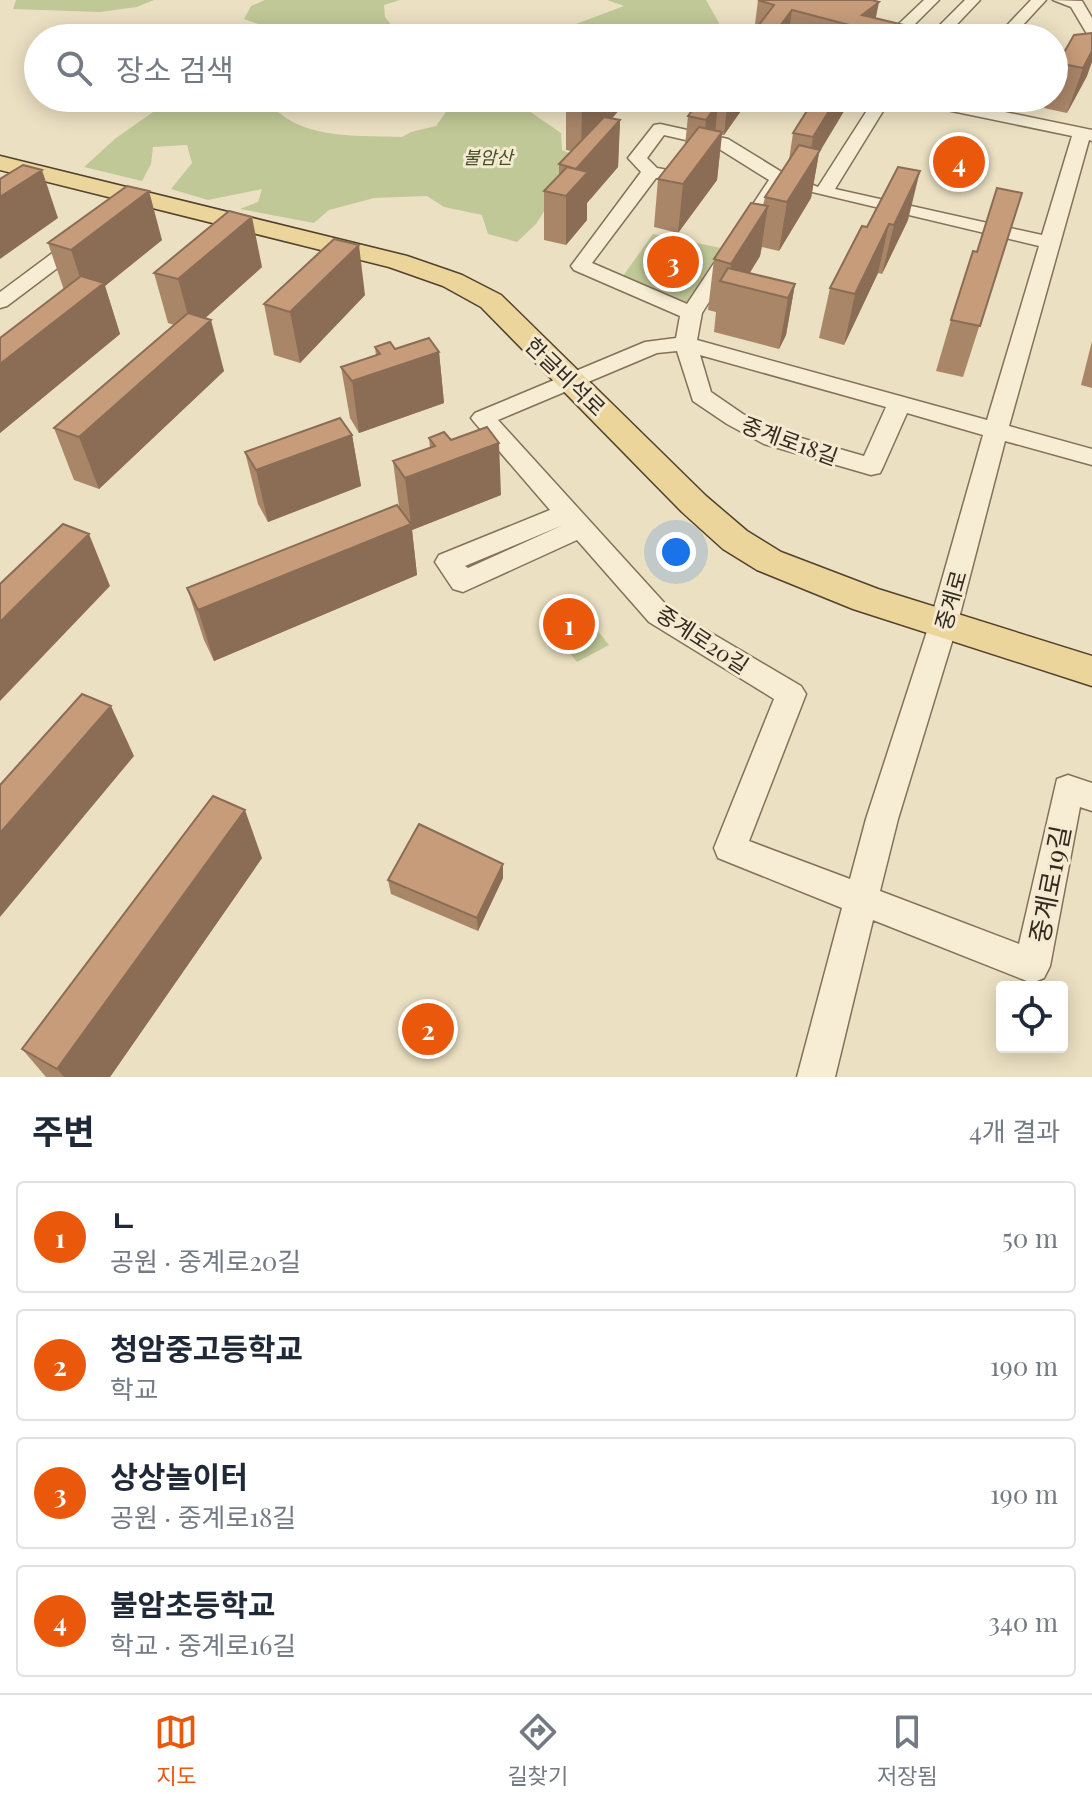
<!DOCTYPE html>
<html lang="ko">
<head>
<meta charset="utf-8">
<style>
  :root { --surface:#fff; --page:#f6f6f7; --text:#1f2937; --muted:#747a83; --line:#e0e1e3; --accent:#ea580c }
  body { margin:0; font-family:"Playfair Display","Noto Sans KR",serif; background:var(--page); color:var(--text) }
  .controls { position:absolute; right:24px; bottom:24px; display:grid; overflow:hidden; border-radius:8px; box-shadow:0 4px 20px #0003 }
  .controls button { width:72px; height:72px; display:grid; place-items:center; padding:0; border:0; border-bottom:2px solid var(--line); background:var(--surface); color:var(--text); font:40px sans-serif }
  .you { position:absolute; left:676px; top:552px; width:28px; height:28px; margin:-20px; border:6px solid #fff; border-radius:50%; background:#1a73e8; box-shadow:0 0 0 12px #1a73e833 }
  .badge { display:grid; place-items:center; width:52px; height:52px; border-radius:50%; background:var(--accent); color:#fff; font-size:26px; font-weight:700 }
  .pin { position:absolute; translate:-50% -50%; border:4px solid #fff; box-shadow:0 2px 8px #0006 }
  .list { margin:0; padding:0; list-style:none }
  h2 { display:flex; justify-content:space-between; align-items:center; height:104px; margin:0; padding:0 32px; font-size:34px }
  h2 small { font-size:26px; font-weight:400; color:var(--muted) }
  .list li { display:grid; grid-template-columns:52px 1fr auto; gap:24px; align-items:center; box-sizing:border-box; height:112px; margin:0 16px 16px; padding:0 16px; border:2px solid var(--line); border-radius:8px }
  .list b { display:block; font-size:30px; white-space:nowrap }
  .list p { margin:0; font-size:26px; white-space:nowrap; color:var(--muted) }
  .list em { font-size:26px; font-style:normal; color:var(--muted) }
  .icon { flex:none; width:44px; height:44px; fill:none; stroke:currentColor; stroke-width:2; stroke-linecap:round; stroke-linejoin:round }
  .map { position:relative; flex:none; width:1092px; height:1077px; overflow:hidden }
  .search { position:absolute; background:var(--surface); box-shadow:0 4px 20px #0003; left:24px; right:24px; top:24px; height:88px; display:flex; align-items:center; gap:20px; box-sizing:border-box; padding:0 28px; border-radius:44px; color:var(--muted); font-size:30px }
  .sheet { height:616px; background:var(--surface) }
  nav { display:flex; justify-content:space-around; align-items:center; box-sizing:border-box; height:112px; border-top:2px solid var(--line); background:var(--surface); font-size:22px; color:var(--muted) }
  nav a { display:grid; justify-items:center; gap:4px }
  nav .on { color:var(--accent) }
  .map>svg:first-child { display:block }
</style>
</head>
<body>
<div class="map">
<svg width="1092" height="1077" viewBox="0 0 1092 1077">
  <rect width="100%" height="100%" fill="#ebe0c2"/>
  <!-- green -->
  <path fill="#c0c897" d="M 16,0 L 154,0 L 137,7 L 100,12 L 13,9 Z
    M 265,0 L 400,0 L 384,5 L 385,17 L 402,38 L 298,38 L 244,19 L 251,6 Z
    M 607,0 L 706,0 L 719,23 L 716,30 L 721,38 L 442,38 L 539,38 L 624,6 Z
    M 173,98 L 266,98 C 295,141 356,135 402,137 L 411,132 L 436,126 L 446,112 L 437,104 L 406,104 L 400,98 L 510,98 L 561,133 L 562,150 L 579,157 L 536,224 L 517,242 L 488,234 L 482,215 L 444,207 L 427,196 L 374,198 L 329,210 L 314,223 L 240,209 L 258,202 L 262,189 L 208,200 L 171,189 L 192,163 L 187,145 L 153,147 L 151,164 L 142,181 L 84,167 L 116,138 Z
    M 653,234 L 721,248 L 689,303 L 623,276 Z
    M 577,605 L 609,645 L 577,662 L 545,623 Z"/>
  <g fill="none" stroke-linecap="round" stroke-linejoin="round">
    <defs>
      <path id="minor" d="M 924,0 L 939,0 L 901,38 L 884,38 Z
        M 965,0 L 980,0 L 944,38 L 927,38 Z
        M 1031,0 L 1046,0 L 1011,38 L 995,38 Z
        M 1053,0 L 1082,1 L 1092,18 L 1092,36 L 1087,34 L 1071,7 Z
        M 875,98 L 891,98 L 835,189 L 1042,235 L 1072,136 L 942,109 L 934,104 L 942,99 L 1092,130 L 1092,141 L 1089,140 L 1009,426 L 1092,449 L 1092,465 L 1005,441 L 958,622 L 898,819 L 880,891 L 1019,944 L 1057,779 L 1068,775 L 1092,783 L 1092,811 L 1080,807 L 1050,966 L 1044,978 L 1032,983 L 873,920 L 835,1077 L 797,1077 L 842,908 L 718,858 L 714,848 L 774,699 L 649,622 L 577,540 L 463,592 L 453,589 L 435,562 L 439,555 L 550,510 L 475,423 L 471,418 L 475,413 L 645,342 L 676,338 L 680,316 L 574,270 L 571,266 L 641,172 L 628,158 L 654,125 L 660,124 L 728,139 L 785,174 L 818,187 ZM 664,135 L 716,147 L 769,180 L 687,304 L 592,263 L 656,178 L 668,178 L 671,174 L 668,170 L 657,168 L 647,158 ZM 783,185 L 1039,246 L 987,420 L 697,340 L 702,313 ZM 677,351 L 693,401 L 727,424 L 764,444 L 871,475 L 880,473 L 883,467 L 907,413 L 983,435 L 930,622 L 866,819 L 850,879 L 749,841 L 806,694 L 801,686 L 669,608 L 498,420 L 657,353 ZM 700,355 L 886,407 L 864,456 L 780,432 L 743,414 L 711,392 ZM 563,525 L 468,568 L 465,566 Z
        M 81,235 L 91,241 L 88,245 L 7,306 L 0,308 L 0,292 L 74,237 Z"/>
      <path id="major" d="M 0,156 L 407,256 L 462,275 L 501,295 L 706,496 L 747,531 L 781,552 L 878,589 L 1092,656 L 1092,686 L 853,609 L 757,570 L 723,549 L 682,512 L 481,307 L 443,286 L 389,267 L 0,170 Z"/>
    </defs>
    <!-- minor casing -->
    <use href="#minor" stroke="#83715a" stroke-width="3"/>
    <!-- major casing -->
    <use href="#major" stroke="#51402e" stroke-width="3"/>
    <!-- minor -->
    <use href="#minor" fill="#f6edd4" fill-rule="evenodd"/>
    <!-- major -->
    <use href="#major" fill="#ecd59b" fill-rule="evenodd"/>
  </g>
  <!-- wall -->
  <path fill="#aa8669" d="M 758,0 L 876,18 L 901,38 L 749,38 L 754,32 Z
    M 1092,33 L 1087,76 L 1067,113 L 1044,108 L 1047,98 L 1054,98 L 1054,76 L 1058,63 Z
    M 707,98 L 750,98 L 724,135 L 722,135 L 717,180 L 678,233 L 654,227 L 658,179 L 685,145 L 688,116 L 706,100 Z
    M 815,98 L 819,153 L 811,198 L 779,251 L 762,247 L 760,256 L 750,273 L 795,284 L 786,335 L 779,349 L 714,332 L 716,312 L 708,310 L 714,259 L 763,205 L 765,197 L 789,160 L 793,133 Z
    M 566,103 L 622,107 L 612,118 L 620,120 L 618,167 L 587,203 L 587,220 L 566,245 L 544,240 L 544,191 L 559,175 L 559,164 L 571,151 L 566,150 Z
    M 1022,193 L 963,377 L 936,371 L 951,320 L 977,252 Z
    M 908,220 L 882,274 L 878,273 L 844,345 L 819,338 L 830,288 L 867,227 Z
    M 162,240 L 105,286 L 120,334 L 0,433 L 0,338 L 64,290 L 48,243 Z
    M 262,267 L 205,318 L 224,371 L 99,489 L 74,480 L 54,428 L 174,325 L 168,323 L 154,273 Z
    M 365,295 L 300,363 L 274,355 L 264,304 Z
    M 1092,341 L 1092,388 L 1081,385 Z
    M 375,347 L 439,352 L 444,403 L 359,433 L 350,418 L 341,367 L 376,356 Z
    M 352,435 L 361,486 L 268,522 L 258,504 L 245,452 Z
    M 429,438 L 451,440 L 501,495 L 412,530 L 417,575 L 214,661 L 204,640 L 187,588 L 399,507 L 393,461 L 430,448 Z
    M 262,858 L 110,1077 L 46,1077 L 22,1049 Z
    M 503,864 L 503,878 L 478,931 L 391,894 L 388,880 Z"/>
  <!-- shaded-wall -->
  <path fill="#8b6d55" d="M 879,2 L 872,37 L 862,15 Z
    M 792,10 L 788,38 L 771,38 Z
    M 904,25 L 901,38 L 889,38 Z
    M 1092,51 L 1092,62 L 1087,76 L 1067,113 L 1083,68 Z
    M 590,98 L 623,98 L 622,107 L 581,153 L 582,107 Z
    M 728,98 L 750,98 L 724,135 Z
    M 837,98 L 852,98 L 819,153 L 811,198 L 779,251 L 787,202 L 808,170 L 813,137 Z
    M 718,103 L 714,144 L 722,132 L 717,180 L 678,233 L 683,184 L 702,159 L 706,120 Z
    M 620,120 L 618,167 L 587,203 L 587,220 L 566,245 L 566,196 L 576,169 Z
    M 42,170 L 58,218 L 0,259 L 0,197 Z
    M 920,171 L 908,220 L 882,274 L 894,225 Z
    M 149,191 L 162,240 L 105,286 L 120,334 L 0,433 L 0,364 L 86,296 L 71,250 Z
    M 768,206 L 760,256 L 741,286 L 729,283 L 731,264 Z
    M 252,217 L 262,267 L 192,330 L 178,279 Z
    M 889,224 L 878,273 L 844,345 L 855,294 Z
    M 359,245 L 365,295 L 300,363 L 290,312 Z
    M 795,284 L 786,335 L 779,349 L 788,298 Z
    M 211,320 L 224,371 L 99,489 L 79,437 Z
    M 439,352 L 444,403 L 359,433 L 352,381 Z
    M 352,435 L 361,486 L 268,522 L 256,470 Z
    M 499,443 L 501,495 L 412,530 L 417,575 L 214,661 L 198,610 L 411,524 L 405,478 Z
    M 89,534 L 110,586 L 0,701 L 0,622 Z
    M 111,706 L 134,756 L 0,917 L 0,833 Z
    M 245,810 L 262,858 L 110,1077 L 64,1077 L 57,1069 Z
    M 503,864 L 503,878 L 478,931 L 477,918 Z"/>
  <!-- building -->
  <path fill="#c69c7a" stroke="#8b6d55" stroke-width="2" d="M 758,0 L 872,0 L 879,2 L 862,15 L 904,25 L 889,38 L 854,38 L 861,28 L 792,10 L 771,38 L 749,38 L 774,5 Z
    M 1092,33 L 1092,51 L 1083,68 L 1058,63 L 1074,35 Z
    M 571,98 L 590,98 L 582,107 L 566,103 Z
    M 815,98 L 837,98 L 813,137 L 793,133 Z
    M 700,99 L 718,103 L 706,120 L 688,116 Z
    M 604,117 L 620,120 L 576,169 L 559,164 Z
    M 699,127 L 722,132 L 683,184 L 658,179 Z
    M 799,145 L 820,150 L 787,202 L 765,197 Z
    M 23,165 L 42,170 L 0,197 L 0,179 Z
    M 567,167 L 588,172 L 566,196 L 544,191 Z
    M 898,167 L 920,171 L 894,225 L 889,224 L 855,294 L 830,288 L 862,226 L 867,227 Z
    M 127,186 L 149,191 L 71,250 L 48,243 Z
    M 997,188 L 1022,193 L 980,326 L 951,320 L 973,251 L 977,252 Z
    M 751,203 L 768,206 L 731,264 L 714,259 Z
    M 229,211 L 252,217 L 178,279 L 154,273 Z
    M 334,239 L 359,245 L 290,312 L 264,304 Z
    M 728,268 L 795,284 L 788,298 L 720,281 Z
    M 81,276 L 104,283 L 0,364 L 0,338 Z
    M 188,313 L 211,320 L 79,437 L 54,428 Z
    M 429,338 L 439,352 L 352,381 L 341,367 L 380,354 L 375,347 L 390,342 L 395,349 Z
    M 340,418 L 352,435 L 256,470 L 245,452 Z
    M 487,427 L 499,443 L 405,478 L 393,461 L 435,446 L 429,438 L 444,432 L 451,440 Z
    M 397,505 L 411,524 L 198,610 L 187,588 Z
    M 63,524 L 89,534 L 0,622 L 0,584 Z
    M 82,694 L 111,706 L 0,833 L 0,785 Z
    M 213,796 L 245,810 L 57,1069 L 22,1049 Z
    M 419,824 L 503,864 L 477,918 L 388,880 Z"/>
  <g text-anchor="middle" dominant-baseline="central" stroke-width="6" stroke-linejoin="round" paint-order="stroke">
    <!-- far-park labels -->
    <g font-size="18" font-style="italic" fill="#434f25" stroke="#f3ead1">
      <text x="488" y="157">불암산</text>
    </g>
    <!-- street labels -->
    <g font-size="22" fill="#34291e" stroke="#f3ead1">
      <text transform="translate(566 376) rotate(44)">한글비석로</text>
      <text transform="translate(790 440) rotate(20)">중계로18길</text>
      <text transform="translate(950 600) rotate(-74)">중계로</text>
      <text transform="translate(703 639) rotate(33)">중계로20길</text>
    </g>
    <!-- near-street labels -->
    <g font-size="26" fill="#34291e" stroke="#f3ead1">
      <text transform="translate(1049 884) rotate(-79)">중계로19길</text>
    </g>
  </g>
</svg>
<div class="controls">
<button><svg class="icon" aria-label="locate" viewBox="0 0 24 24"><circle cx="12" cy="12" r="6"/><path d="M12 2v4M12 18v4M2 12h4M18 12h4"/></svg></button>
</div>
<div class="you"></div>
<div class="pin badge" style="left:569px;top:624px">1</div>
<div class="pin badge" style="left:428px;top:1029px">2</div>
<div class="pin badge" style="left:673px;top:262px">3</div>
<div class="pin badge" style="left:959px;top:162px">4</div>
<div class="search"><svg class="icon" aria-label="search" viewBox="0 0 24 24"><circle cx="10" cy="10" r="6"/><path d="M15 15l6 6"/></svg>장소 검색</div>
</div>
<section class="sheet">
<h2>주변<small>4개 결과</small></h2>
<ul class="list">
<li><span class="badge">1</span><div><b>ㄴ</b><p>공원 · 중계로20길</p></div><em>50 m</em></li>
<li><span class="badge">2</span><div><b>청암중고등학교</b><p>학교</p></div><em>190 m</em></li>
<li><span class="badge">3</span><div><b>상상놀이터</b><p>공원 · 중계로18길</p></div><em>190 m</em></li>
<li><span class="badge">4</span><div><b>불암초등학교</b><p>학교 · 중계로16길</p></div><em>340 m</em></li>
</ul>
</section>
<nav>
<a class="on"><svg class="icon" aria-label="map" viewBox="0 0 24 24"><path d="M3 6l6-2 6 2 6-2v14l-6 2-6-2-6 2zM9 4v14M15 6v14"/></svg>지도</a>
<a><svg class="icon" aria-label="directions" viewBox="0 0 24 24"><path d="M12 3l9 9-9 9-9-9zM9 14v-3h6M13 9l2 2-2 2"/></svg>길찾기</a>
<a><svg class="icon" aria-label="saved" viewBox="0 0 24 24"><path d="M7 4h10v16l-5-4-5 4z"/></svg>저장됨</a>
</nav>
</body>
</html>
